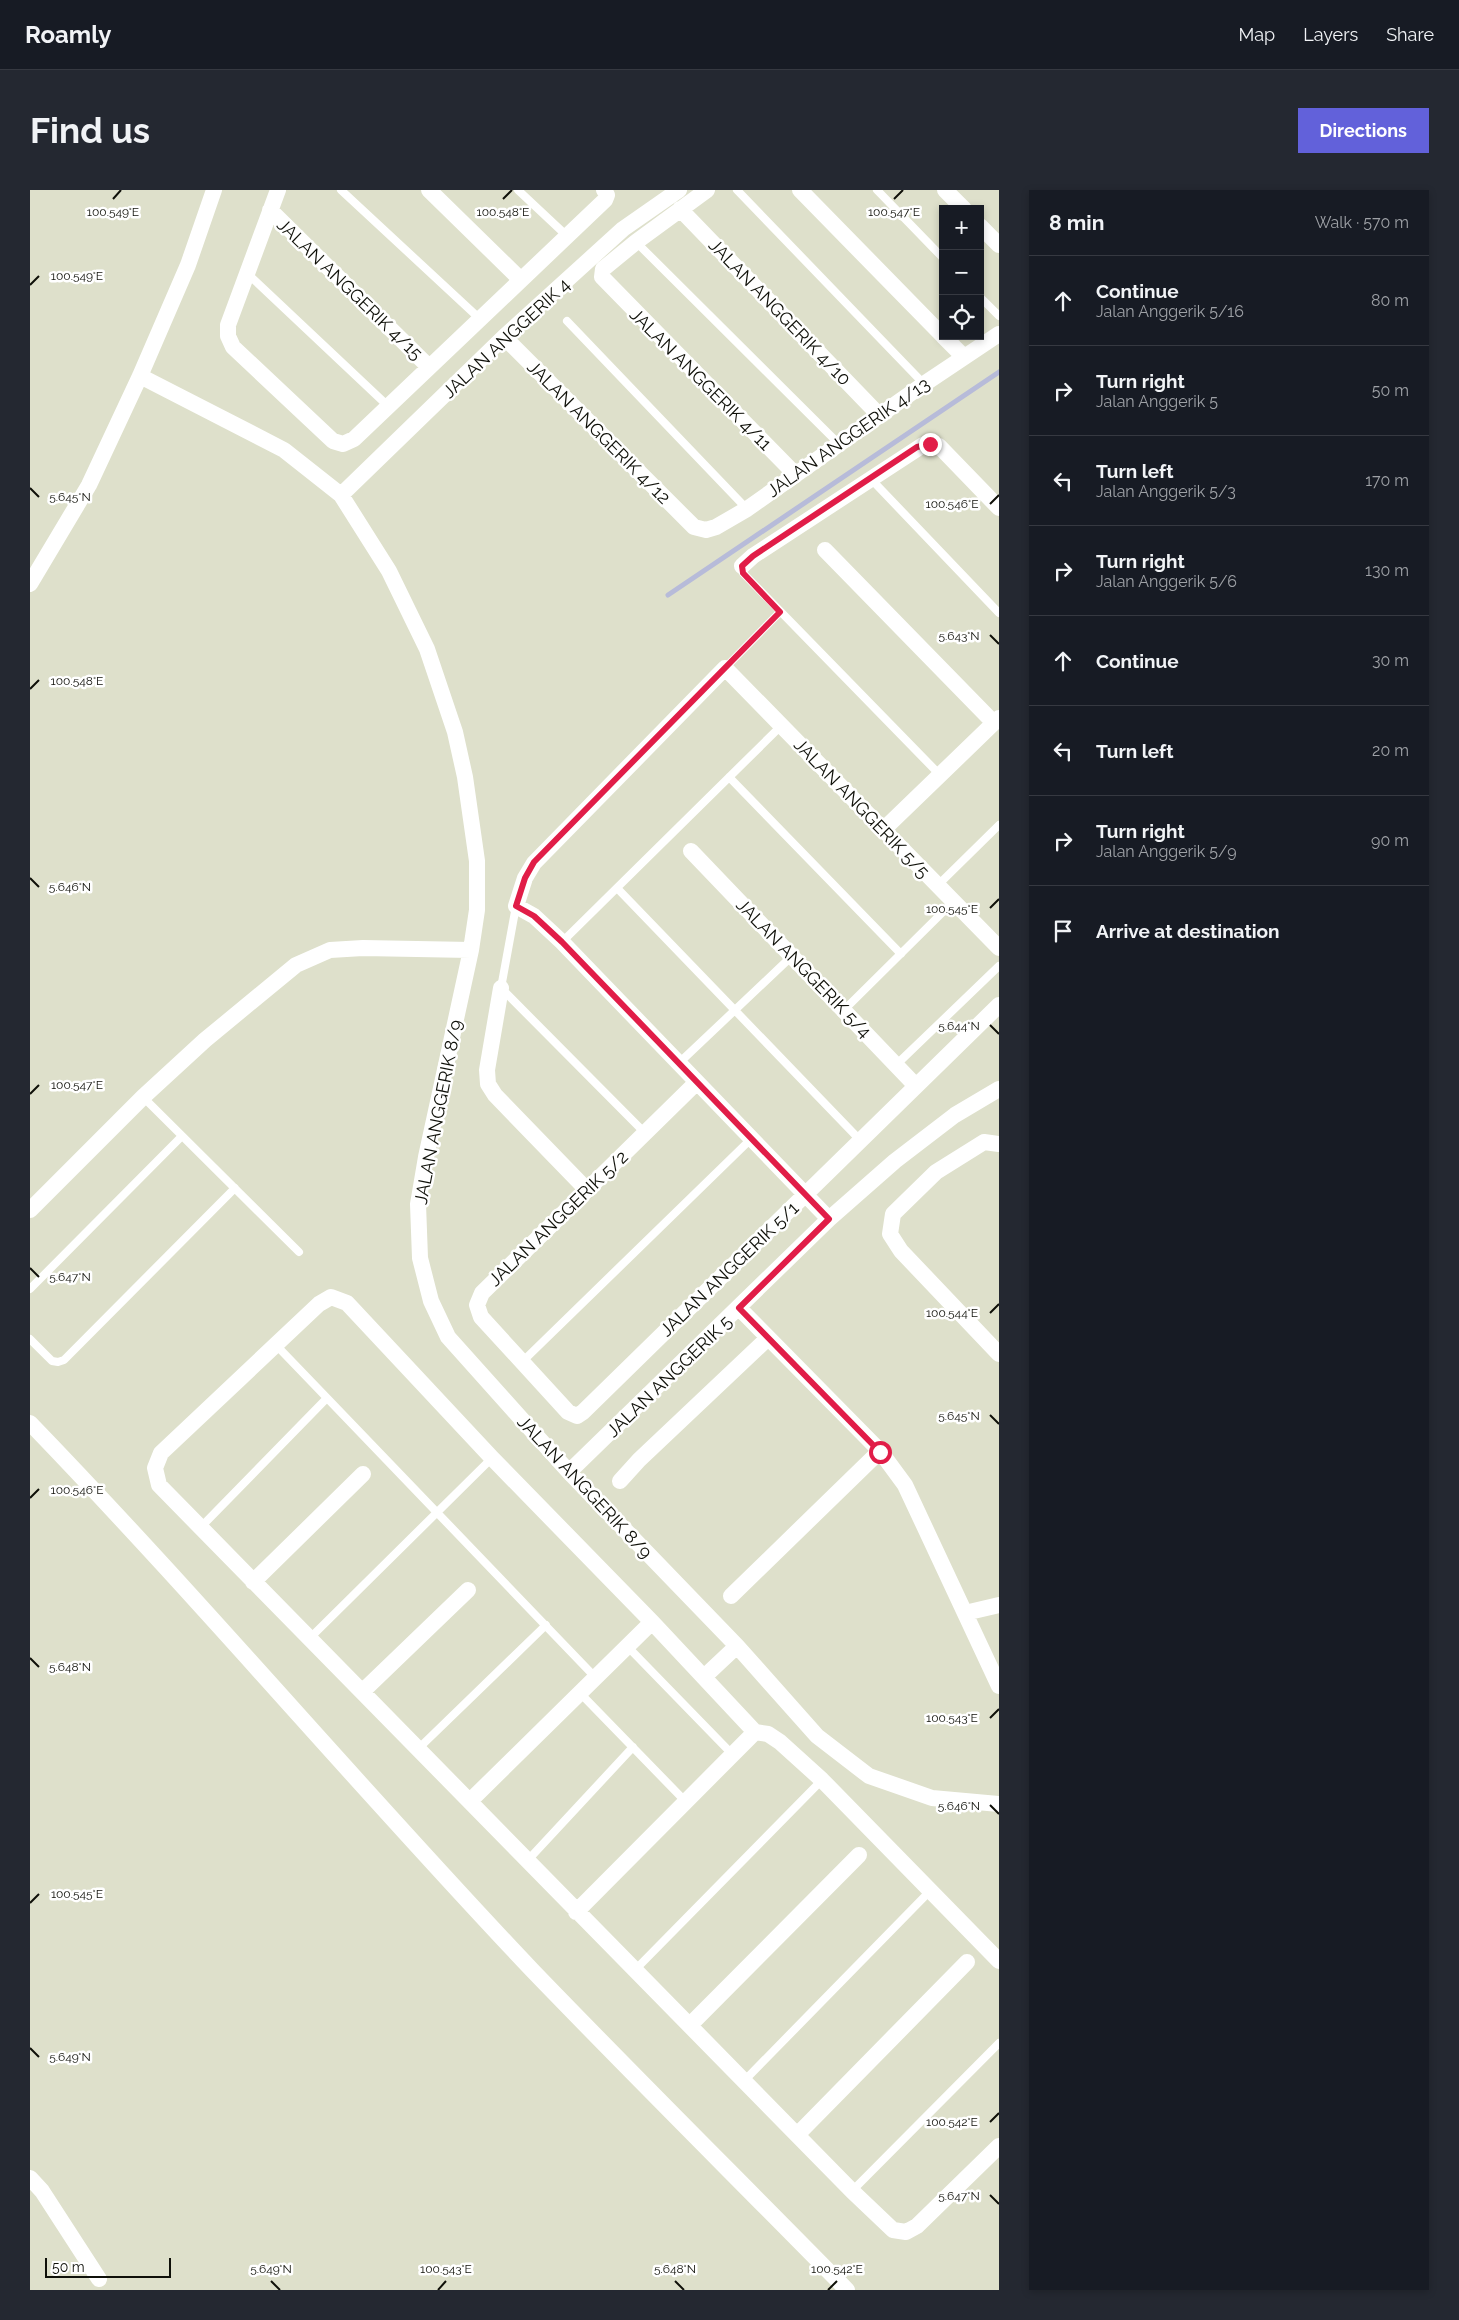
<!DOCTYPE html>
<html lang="en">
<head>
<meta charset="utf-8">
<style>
  :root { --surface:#171b24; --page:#242831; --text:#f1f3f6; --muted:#9ea1a6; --line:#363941; --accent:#6261da }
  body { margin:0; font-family:Raleway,sans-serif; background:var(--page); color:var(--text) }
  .controls { position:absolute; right:15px; top:15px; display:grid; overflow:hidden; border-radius:0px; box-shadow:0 2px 8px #0003 }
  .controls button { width:45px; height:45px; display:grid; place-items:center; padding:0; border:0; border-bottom:1px solid var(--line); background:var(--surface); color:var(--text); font:25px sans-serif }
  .scale { position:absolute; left:15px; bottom:12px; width:126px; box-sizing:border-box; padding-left:5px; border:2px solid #0f1009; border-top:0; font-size:14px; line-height:18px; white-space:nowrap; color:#0f1009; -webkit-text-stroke:4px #fff; paint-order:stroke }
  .stop { position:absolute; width:15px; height:15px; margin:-11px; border:4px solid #e11d48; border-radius:50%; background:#fff }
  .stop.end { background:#e11d48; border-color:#fff; box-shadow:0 1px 5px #0008 }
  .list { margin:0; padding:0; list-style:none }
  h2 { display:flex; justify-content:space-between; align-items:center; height:65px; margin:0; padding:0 20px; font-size:21px }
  h2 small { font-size:16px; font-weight:400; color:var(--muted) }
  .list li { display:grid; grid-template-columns:32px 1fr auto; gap:15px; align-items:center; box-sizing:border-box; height:90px; padding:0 20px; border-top:1px solid var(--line) }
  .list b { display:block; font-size:19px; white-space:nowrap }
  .list p { margin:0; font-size:16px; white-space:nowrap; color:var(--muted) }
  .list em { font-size:16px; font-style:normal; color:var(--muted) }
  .icon { flex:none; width:28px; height:28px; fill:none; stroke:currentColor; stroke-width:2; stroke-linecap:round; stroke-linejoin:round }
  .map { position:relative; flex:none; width:969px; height:2100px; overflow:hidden; border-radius:0px }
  header { display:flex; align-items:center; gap:30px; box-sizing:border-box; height:70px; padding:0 25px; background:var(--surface); border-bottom:1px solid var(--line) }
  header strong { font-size:24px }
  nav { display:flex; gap:28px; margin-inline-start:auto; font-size:18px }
  .intro { display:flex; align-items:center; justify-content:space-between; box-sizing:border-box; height:120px; padding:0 30px }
  h1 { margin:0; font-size:35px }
  .button { padding:12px 22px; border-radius:0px; background:var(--accent); color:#fff; font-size:18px; font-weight:700 }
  main { display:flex; gap:30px; padding:0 30px }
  aside { flex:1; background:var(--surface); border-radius:0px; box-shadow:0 2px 8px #0003 }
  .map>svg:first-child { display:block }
</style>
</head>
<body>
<header>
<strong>Roamly</strong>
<nav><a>Map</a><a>Layers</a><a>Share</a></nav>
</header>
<div class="intro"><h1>Find us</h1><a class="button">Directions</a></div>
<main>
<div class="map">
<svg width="969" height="2100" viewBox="0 0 969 2100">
  <rect width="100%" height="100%" fill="#dee0cb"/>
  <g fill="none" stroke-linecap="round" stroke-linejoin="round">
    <!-- stream -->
    <path stroke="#b7bbd9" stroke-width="5" d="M 638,405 L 969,182"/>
    <!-- lane -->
    <path stroke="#fff" stroke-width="8" d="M 311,0 L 450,129
      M 488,0 L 537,46
      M 707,0 L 894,194
      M 847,0 L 913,68
      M 606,52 L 808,253
      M 218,84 L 358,216
      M 950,107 L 969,126
      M 537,131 L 717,319
      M 840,288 L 969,423
      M 712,376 L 713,383 L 910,585
      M 695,478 L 750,422
      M 699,587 L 871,764
      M 908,695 L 969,635
      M 587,698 L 830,950
      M 486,716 L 471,798 L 615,943
      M 532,752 L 751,536
      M 814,820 L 923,712
      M 649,873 L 762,766
      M 866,875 L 969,776
      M 113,907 L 269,1062
      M 0,1099 L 152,946
      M 0,1149 L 22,1171 L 28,1172 L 34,1170 L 205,998
      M 246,1155 L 297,1208
      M 492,1172 L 721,949
      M 170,1338 L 297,1208 L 565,1487
      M 280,1448 L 462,1268
      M 597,1456 L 703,1565
      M 550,1503 L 656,1612
      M 388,1559 L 516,1435
      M 498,1670 L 603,1557
      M 605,1780 L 792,1590
      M 714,1891 L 900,1701
      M 822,2001 L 969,1853"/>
    <!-- street -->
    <path stroke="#fff" stroke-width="16" d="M 248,0 L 198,135 L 198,146 L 203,157 L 303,251 L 313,254 L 324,249 L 575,10 L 577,5 L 574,0
      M 399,0 L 491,90
      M 677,0 L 606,52 L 573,79 L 572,87 L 765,284
      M 770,0 L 913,146
      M 915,0 L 934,19
      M 650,19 L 849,225
      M 240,20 L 399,177
      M 950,36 L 969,55
      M 913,146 L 934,167
      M 474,147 L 664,337 L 676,340 L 686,337 L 717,319 L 894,194 L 969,144
      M 110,186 L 254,260 L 311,305 L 359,381 L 397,459 L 425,542 L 435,587 L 447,671 L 447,720 L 441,760 L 396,967 L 388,1014 L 390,1068 L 401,1111 L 418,1147 L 539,1282 L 707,1456 L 787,1546 L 839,1586 L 902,1608 L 969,1614
      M 311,305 L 474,147 L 593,39 L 649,0
      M 795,360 L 964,533
      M 712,376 L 723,366 L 893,255 L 909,256 L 969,318
      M 0,394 L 59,295 L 110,186 L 158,75 L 184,0
      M 853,640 L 969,528
      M 661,661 L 886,896
      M 471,798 L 457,880 L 458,894 L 465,905 L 557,1000
      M 667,892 L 452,1103 L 447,1115 L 451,1127 L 538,1222 L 547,1226 L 553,1222 L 969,815
      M 969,954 L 954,952 L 906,982 L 863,1024 L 860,1044 L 871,1061 L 969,1164
      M 0,1020 L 113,907 L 175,850 L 266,775 L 300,760 L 333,758 L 441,760
      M 799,1029 L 532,752 L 504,726 L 486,716 L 495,688 L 504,673 L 695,478 L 969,758
      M 709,1118 L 850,1261 L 875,1295 L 969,1496
      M 0,1233 C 172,1411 332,1601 502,1780 C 606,1888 712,1993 817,2100
      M 539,1282 L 799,1029 L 865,971 L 925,925 L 969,899
      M 590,1291 L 609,1270 L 738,1148
      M 223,1392 L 333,1284
      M 701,1406 L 850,1261
      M 935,1423 L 969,1415
      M 674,1487 L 707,1456
      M 332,1502 L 438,1400
      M 440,1611 L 622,1432
      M 546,1722 L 725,1542
      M 969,1771 L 792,1590 L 750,1552 L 738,1544 L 725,1542 L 622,1432 L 462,1268 L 317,1113 L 301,1107 L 289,1114 L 131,1263 L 125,1278 L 129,1295 L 822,2001 L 863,2040 L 876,2042 L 887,2036 L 969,1956
      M 660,1835 L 829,1665
      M 767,1945 L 937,1772
      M 0,1988 L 12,2001 L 69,2089"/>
  </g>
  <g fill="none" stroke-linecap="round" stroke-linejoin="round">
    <!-- route -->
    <path stroke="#e11d48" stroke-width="6" d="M 850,1262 L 709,1118 L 799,1029 L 532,752 L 504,726 L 486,716 L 495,688 L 504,672 L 750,422 L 713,383 L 712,376 L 723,366 L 887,257 L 900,254"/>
  </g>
  <!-- ticks -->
  <path fill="none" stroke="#0f1009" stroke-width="2" d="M 83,9 L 91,0M 473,9 L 482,0M 864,9 L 873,0M 0,95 L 9,86M 0,298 L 9,307M 960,314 L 969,305M 960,445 L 969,454M 0,499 L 9,490M 0,688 L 9,697M 960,718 L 969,709M 960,835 L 969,844M 0,904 L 9,895M 0,1078 L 9,1087M 960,1123 L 969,1114M 960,1225 L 969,1234M 0,1308 L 9,1299M 0,1468 L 9,1477M 960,1528 L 969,1519M 960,1615 L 969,1624M 0,1713 L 9,1704M 0,1858 L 9,1867M 960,1932 L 969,1923M 960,2005 L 969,2014M 241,2091 L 250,2100M 645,2091 L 654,2100M 408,2100 L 416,2091M 798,2100 L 807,2091"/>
  <g text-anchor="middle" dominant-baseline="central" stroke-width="5" stroke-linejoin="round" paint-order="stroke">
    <!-- street labels -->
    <g font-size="18" fill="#0f1009" stroke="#fff">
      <text transform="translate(320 99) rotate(44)">JALAN ANGGERIK 4/15</text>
      <text transform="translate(750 122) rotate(46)">JALAN ANGGERIK 4/10</text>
      <text transform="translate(476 148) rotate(-43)">JALAN ANGGERIK 4</text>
      <text transform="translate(671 189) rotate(45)">JALAN ANGGERIK 4/11</text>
      <text transform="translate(569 242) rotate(45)">JALAN ANGGERIK 4/12</text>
      <text transform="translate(818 247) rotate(-35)">JALAN ANGGERIK 4/13</text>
      <text transform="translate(832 618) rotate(46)">JALAN ANGGERIK 5/5</text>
      <text transform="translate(774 778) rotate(46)">JALAN ANGGERIK 5/4</text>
      <text transform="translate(408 922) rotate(-79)">JALAN ANGGERIK 8/9</text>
      <text transform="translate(528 1028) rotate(-44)">JALAN ANGGERIK 5/2</text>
      <text transform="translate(699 1079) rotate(-44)">JALAN ANGGERIK 5/1</text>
      <text transform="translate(639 1186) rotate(-44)">JALAN ANGGERIK 5</text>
      <text transform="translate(555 1297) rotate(47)">JALAN ANGGERIK 8/9</text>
    </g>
  </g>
  <g font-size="12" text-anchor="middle" fill="#0f1009" stroke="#fff" stroke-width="5" stroke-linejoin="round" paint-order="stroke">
    <text x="83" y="26">100.549°E</text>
    <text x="473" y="26">100.548°E</text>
    <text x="864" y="26">100.547°E</text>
    <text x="47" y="90">100.549°E</text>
    <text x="40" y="311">5.645°N</text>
    <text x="922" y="318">100.546°E</text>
    <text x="929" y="450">5.643°N</text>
    <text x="47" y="495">100.548°E</text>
    <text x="40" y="701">5.646°N</text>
    <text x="922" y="723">100.545°E</text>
    <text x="929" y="840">5.644°N</text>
    <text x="47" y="899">100.547°E</text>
    <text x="40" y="1091">5.647°N</text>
    <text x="922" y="1127">100.544°E</text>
    <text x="929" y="1230">5.645°N</text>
    <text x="47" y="1304">100.546°E</text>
    <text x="40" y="1481">5.648°N</text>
    <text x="922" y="1532">100.543°E</text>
    <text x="929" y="1620">5.646°N</text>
    <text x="47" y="1708">100.545°E</text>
    <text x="40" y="1871">5.649°N</text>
    <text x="922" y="1936">100.542°E</text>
    <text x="929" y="2010">5.647°N</text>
    <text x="416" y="2083">100.543°E</text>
    <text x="807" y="2083">100.542°E</text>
    <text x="241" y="2083">5.649°N</text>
    <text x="645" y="2083">5.648°N</text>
  </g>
</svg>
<div class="controls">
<button>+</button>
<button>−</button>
<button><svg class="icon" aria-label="locate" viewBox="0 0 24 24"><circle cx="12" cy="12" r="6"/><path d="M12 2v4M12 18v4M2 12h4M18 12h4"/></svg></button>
</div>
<div class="scale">50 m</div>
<div class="stop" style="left:850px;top:1262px"></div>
<div class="stop end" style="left:900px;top:254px"></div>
</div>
<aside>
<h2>8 min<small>Walk · 570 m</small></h2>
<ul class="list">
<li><svg class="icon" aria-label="ahead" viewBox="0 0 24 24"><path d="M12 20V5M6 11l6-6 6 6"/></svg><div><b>Continue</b><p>Jalan Anggerik 5/16</p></div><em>80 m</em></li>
<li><svg class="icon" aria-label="right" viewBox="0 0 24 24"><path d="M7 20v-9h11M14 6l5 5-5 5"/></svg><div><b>Turn right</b><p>Jalan Anggerik 5</p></div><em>50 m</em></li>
<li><svg class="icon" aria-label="left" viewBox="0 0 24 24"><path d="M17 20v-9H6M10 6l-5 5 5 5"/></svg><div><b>Turn left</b><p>Jalan Anggerik 5/3</p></div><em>170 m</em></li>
<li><svg class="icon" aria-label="right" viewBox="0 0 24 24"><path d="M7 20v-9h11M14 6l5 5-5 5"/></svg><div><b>Turn right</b><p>Jalan Anggerik 5/6</p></div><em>130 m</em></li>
<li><svg class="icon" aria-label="ahead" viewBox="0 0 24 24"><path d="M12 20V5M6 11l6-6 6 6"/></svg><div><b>Continue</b></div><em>30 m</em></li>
<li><svg class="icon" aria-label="left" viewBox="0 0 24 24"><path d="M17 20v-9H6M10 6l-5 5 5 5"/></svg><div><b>Turn left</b></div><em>20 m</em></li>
<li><svg class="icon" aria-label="right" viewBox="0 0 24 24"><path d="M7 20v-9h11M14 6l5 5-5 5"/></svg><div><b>Turn right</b><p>Jalan Anggerik 5/9</p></div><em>90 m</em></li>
<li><svg class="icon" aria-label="arrive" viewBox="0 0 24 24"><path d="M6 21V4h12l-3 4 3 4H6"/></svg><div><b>Arrive at destination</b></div></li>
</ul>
</aside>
</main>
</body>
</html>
